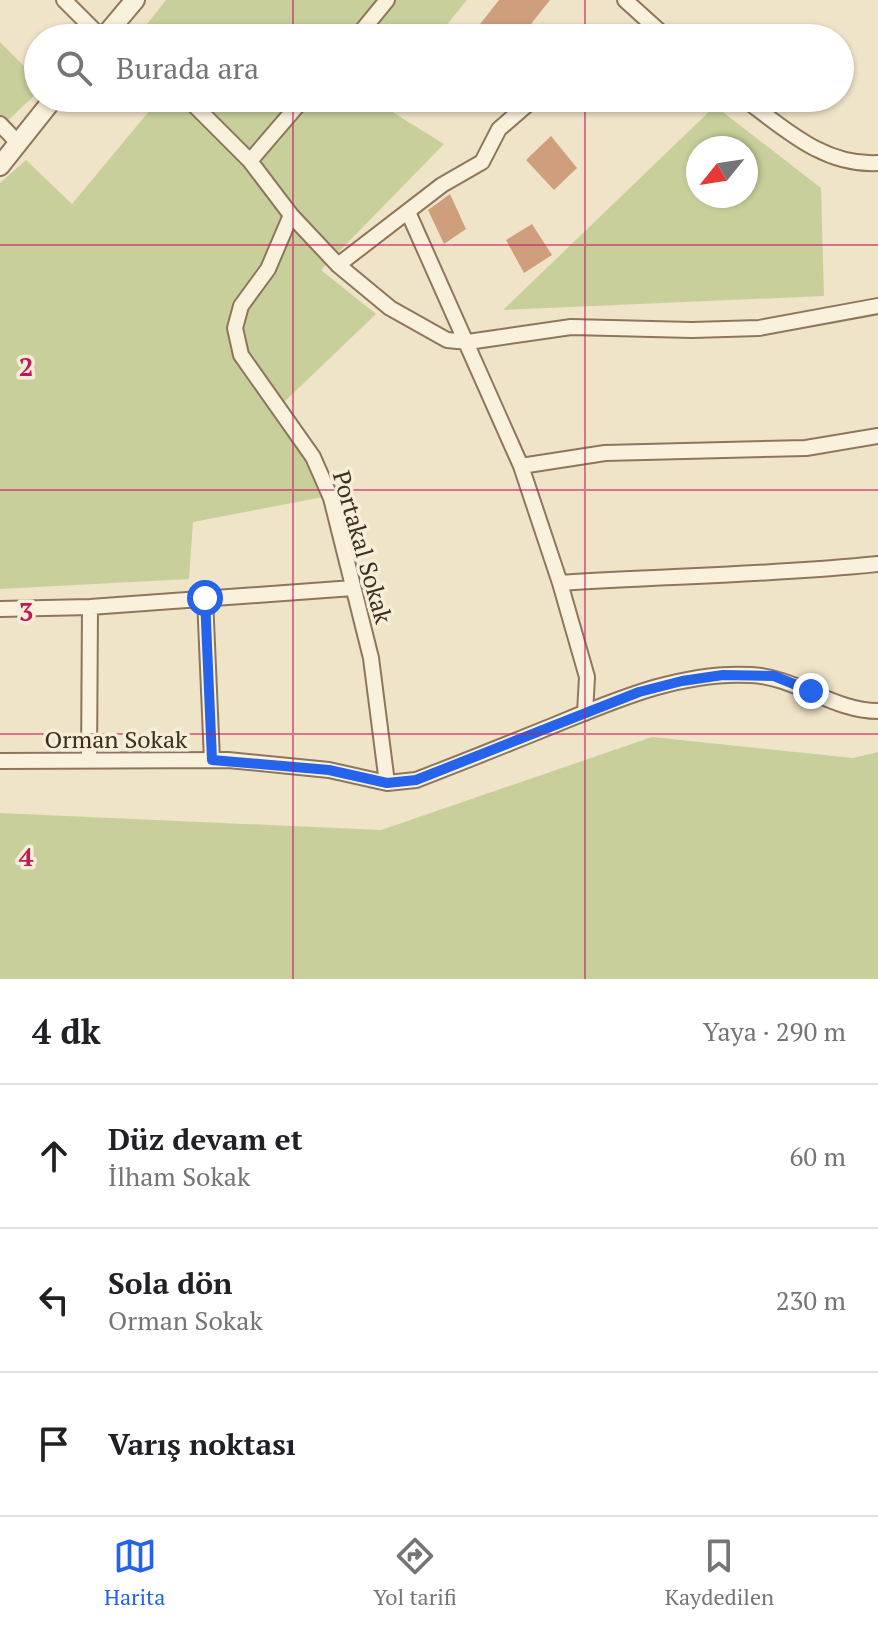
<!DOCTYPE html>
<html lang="tr">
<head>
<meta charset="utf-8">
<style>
  :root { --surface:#fff; --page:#f2f2f2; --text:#202124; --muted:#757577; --line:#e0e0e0; --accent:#2563eb }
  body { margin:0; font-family:"PT Serif",serif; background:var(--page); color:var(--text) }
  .compass { position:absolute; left:686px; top:136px; width:72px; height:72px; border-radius:50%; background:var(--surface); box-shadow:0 2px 6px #0004; rotate:240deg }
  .stop { position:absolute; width:24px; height:24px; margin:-18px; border:6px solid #2563eb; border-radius:50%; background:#fff }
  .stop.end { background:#2563eb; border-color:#fff; box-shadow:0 2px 8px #0008 }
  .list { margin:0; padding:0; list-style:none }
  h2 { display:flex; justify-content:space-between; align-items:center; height:104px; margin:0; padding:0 32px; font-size:34px }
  h2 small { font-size:26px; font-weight:400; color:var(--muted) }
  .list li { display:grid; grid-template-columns:52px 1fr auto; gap:24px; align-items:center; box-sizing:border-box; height:144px; padding:0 32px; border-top:2px solid var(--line) }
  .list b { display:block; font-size:30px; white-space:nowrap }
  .list p { margin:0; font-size:26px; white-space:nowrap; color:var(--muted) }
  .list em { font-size:26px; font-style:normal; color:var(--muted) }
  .icon { flex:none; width:44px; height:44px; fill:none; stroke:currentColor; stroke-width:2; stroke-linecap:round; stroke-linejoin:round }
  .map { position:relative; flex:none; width:878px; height:979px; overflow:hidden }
  .search { position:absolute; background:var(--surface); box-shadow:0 2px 6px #0004; left:24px; right:24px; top:24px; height:88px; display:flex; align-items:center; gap:20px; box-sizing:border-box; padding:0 28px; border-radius:44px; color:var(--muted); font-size:30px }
  .sheet { height:536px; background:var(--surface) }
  nav { display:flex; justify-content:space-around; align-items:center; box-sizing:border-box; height:112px; border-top:2px solid var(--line); background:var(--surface); font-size:22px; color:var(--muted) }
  nav a { display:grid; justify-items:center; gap:4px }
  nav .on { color:var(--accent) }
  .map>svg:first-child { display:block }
</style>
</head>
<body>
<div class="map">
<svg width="878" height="979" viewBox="0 0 878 979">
  <rect width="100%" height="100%" fill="#f0e4c8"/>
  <!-- green -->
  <path fill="#c9cf9b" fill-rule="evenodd" d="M 166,0 L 467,0 L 436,38 L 146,38 L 147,24 Z
    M 0,42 L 38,80 L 38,92 L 0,128 Z
    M 160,98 L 386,98 L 381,105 L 444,144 L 321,270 L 376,314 L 282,404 L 323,497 L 193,522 L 189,579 L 0,589 L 0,183 L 26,160 L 72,204 Z
    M 715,106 L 821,188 L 824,296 L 503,310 ZM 746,148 L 746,196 L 698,196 L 698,148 Z
    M 652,737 L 853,758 L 878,752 L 878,979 L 0,979 L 0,813 L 381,830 Z"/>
  <!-- building -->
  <path fill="#cf9f7d" d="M 499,0 L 550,0 L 520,38 L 469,38 Z
    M 551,136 L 577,168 L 554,190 L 526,160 Z
    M 450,194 L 466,229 L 444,244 L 428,210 Z
    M 532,224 L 552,255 L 524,273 L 506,240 Z"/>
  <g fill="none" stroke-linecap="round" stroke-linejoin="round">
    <defs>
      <path id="minor" d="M 64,0 L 102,38
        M 625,0 L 667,38
        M 114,25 L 127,38
        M 356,38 L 387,0
        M 187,98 L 250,161 L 291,215 L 338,265 L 390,308 L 447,340 L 468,342 L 571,327 L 692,330 L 759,328 L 878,306
        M 614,98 L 620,102 L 641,98
        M 743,98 C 784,128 823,166 878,163
        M 0,124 L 19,144
        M 250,161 L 304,98
        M 408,212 L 521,466 L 560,583 L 587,677 L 585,713
        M 291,215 L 268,269 L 241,306 L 235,328 L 241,355 L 313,457 L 331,498 L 371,658 L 387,783
        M 338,265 L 442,185 L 482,162 L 499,129 L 535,98
        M 521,466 L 605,453 L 806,448 L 878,436
        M 560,583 C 666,576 773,575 878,564
        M 205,598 L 212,760
        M 0,609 L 90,607 L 353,588
        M 0,761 L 228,760 L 329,770 L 387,783 L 416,780 C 463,762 510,743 557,724 C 618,699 683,671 751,675 C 796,677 833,711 878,711
        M 89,761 L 90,607"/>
      <path id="tertiary" d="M 103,38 L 135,0
        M 0,166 L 54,98"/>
    </defs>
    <!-- minor casing -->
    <use href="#minor" stroke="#8d765c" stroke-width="18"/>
    <!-- tertiary casing -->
    <use href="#tertiary" stroke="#8d765c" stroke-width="22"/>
    <!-- minor -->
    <use href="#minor" stroke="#faf1dc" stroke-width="14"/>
    <!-- tertiary -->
    <use href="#tertiary" stroke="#faf1dc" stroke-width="18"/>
  </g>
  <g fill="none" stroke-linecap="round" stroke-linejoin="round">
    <!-- route -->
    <path stroke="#2563eb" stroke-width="10" d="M 205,598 L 212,760 L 329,770 L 387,783 L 416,780 L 639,692 L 682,681 L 723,675 L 774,676 L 811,691"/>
  </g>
  <!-- grid -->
  <path fill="none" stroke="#c2185b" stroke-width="2" stroke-opacity="0.55" d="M 293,0 L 293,38M 585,0 L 585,38M 293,98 L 293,979M 585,98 L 585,979M 0,245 L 878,245M 0,490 L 878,490M 0,734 L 878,734"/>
  <g text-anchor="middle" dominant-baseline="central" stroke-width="7" stroke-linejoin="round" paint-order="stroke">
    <!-- street labels -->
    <g font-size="24" fill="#3d2e20" stroke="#f7eed8">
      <text transform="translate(363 547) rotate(74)">Portakal Sokak</text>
      <text x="116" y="739">Orman Sokak</text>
    </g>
  </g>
  <g font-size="26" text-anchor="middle" font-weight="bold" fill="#c2185b" stroke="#f7eed8" stroke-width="7" stroke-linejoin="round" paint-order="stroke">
    <text x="26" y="376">2</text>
    <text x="26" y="621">3</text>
    <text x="26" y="866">4</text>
  </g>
</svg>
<svg class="compass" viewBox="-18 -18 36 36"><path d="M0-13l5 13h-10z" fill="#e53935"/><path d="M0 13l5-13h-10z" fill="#757577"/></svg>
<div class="stop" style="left:205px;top:598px"></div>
<div class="stop end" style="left:811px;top:691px"></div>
<div class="search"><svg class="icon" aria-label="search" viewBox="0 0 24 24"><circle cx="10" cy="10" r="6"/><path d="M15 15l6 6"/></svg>Burada ara</div>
</div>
<section class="sheet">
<h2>4 dk<small>Yaya · 290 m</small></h2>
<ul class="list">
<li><svg class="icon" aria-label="ahead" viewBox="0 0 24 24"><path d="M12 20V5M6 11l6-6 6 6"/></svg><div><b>Düz devam et</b><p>İlham Sokak</p></div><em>60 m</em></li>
<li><svg class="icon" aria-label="left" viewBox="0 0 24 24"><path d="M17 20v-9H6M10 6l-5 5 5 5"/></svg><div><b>Sola dön</b><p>Orman Sokak</p></div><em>230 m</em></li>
<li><svg class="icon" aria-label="arrive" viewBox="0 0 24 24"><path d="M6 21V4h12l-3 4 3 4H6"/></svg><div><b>Varış noktası</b></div></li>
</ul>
</section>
<nav>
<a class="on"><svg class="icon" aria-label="map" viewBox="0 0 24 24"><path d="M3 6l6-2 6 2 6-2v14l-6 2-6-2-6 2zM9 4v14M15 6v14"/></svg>Harita</a>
<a><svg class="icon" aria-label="directions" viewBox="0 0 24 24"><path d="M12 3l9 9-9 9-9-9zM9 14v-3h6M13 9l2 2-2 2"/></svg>Yol tarifi</a>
<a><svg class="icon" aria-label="saved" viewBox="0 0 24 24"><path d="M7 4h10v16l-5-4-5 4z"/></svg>Kaydedilen</a>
</nav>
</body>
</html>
